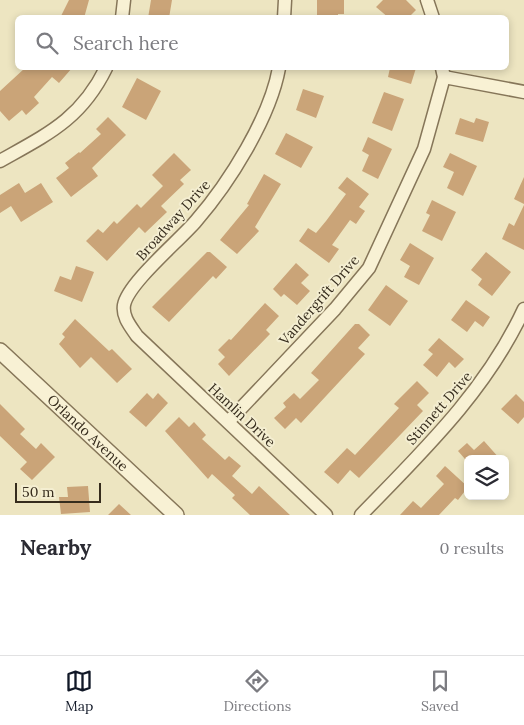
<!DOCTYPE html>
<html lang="en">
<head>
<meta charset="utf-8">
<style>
  :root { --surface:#fff; --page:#f2f2f3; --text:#2b2b33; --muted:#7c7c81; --line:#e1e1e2; --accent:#111827 }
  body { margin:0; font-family:Lora,serif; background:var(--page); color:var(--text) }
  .controls { position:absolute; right:15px; bottom:15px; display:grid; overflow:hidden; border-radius:8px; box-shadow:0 2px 8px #0003 }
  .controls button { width:45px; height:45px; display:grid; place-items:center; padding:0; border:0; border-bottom:1px solid var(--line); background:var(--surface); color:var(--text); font:25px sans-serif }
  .scale { position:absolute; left:15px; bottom:12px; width:86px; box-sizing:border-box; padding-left:5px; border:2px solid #362c1d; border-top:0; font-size:14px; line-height:18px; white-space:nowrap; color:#362c1d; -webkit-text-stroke:4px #f4eed1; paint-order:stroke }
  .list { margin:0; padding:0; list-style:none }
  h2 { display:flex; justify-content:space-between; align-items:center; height:65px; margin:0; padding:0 20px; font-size:21px }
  h2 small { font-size:16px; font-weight:400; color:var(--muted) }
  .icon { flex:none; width:28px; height:28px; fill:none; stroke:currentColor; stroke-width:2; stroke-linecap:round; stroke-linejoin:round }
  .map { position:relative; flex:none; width:524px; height:515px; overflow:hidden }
  .search { position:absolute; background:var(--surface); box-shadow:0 2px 8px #0003; left:15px; right:15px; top:15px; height:55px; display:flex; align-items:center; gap:12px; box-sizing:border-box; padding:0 18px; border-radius:8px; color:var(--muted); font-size:19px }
  .sheet { height:140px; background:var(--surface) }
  nav { display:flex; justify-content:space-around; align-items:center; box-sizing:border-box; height:70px; border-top:1px solid var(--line); background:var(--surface); font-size:14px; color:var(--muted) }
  nav a { display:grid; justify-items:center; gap:2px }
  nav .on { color:var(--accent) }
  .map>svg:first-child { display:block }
</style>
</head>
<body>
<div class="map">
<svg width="524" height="515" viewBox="0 0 524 515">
  <rect width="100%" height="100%" fill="#ede5c1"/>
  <!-- building -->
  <path fill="#caa478" d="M 69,0 L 89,0 L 84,18 L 60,18 Z
    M 151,0 L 172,0 L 169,18 L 148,18 Z
    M 317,0 L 344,0 L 344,14 L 338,14 L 338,18 L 317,18 Z
    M 383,0 L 406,0 L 416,10 L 408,18 L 389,18 L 376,7 Z
    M 25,68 L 72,68 L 59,83 L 52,77 L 34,97 L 39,103 L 26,115 L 22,110 L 9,121 L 0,111 L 0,91 Z
    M 390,68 L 416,68 L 411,84 L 388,77 Z
    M 137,78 L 161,91 L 146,120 L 122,107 Z
    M 303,89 L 324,96 L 316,118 L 296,110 Z
    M 384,92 L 404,99 L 392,131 L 372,123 Z
    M 108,117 L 126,135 L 92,168 L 98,176 L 71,197 L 56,178 L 69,168 L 65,163 L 79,152 L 80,153 L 101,134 L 96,129 Z
    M 460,118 L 474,123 L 476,118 L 489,122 L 483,142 L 455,134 Z
    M 286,133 L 313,147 L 301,168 L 275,154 Z
    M 368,137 L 392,149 L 378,179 L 362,171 L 369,155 L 362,151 Z
    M 174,153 L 191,170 L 180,180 L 184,184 L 161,206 L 167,212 L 145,233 L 139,227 L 107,261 L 86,241 L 98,229 L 103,233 L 114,221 L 117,224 L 137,204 L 141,208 L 163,186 L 152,175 Z
    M 450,153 L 477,166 L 463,196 L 447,188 L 454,172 L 443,167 Z
    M 264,174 L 281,184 L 255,227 L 259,231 L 237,254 L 220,240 L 249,205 L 247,204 Z
    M 347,177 L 369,194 L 359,207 L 365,211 L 356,224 L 350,220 L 332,245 L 339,249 L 329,263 L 299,241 L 308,228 L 316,233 L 326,221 L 346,194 L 338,188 Z
    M 524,177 L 524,204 L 514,199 Z
    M 19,183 L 25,193 L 41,183 L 53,202 L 21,222 L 11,206 L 0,213 L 0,195 Z
    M 432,200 L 456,212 L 442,241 L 422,231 L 430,215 L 426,213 Z
    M 524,205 L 524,250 L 502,239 L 509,223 L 514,226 Z
    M 410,243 L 434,258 L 419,285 L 404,277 L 410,266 L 400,260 Z
    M 207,252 L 210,252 L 227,267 L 216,279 L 213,276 L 169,322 L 152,307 Z
    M 486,252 L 511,272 L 492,296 L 478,285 L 482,279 L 471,270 Z
    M 296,263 L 309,275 L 301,283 L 310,291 L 297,305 L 284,294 L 281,297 L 273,289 Z
    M 76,266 L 94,272 L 82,302 L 54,291 L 60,276 L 71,280 Z
    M 386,285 L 408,301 L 390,326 L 368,310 Z
    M 466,300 L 490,317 L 483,327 L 475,321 L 467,332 L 451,320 Z
    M 265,303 L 279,316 L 266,330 L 270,334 L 229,376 L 218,364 L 225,357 L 218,350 L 229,339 L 231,340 Z
    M 75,319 L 109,351 L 112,349 L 132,369 L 117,383 L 91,357 L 80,368 L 59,344 L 65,337 L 62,334 Z
    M 355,324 L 359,324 L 370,335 L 358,348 L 365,354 L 301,423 L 296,418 L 285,429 L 274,418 L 286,407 L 283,403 L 294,393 L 300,399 L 319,380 L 311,373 Z
    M 439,338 L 464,359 L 455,368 L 449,362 L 437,377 L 423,365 L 433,354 L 428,350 Z
    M 417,381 L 429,393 L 417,405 L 423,411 L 359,478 L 350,470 L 338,484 L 324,472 L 347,448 L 355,455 L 399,408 L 394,404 Z
    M 147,393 L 153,399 L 158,393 L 168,403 L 146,427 L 129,412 Z
    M 516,394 L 524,402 L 524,417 L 518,424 L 501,409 Z
    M 0,404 L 25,429 L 20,434 L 36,449 L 41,443 L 55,457 L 32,480 L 20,469 L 27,462 L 0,436 Z
    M 179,417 L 189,427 L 194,422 L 206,435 L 202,439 L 225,460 L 229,456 L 241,466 L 232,476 L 252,494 L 259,486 L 290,515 L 250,515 L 232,498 L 235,495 L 212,474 L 208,479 L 165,431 Z
    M 484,441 L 500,459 L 465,459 L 458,451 L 467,443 L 474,450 Z
    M 445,466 L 468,487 L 458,500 L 455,498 L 439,515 L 400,515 L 413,501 L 421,508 L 444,484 L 436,476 Z
    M 88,486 L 90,512 L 61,514 L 59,497 L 68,497 L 67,487 Z
    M 119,504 L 131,515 L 108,515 Z"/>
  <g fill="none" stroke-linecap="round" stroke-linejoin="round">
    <defs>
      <path id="minor" d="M 427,0 L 433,18
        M 122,18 L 124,0
        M 284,18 L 285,0
        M 279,68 C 270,118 229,183 196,221 C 180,240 128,283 124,305 C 122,317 131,327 137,336 L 326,515
        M 444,77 L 524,92
        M 0,161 C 48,134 81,119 106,68
        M 228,422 L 335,309 L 369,268 L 424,149 L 444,77 L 442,68
        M 361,515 C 423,451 486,391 524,309"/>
      <g id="tertiary">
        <path id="s1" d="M 0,351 L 176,515"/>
      </g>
    </defs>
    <!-- minor casing -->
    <use href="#minor" stroke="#867659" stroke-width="15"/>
    <!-- tertiary casing -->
    <use href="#tertiary" stroke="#867659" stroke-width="18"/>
    <!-- minor -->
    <use href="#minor" stroke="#f8f1d4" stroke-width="12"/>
    <!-- tertiary -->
    <use href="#tertiary" stroke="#f8f1d4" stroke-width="15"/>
  </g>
  <g text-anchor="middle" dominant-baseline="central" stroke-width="4" stroke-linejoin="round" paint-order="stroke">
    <!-- street labels -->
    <g font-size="14" fill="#362c1d" stroke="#f4eed1">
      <text transform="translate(173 220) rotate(-48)">Broadway Drive</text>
      <text transform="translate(319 300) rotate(-49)">Vandergrift Drive</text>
      <text transform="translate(439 408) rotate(-49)">Stinnett Drive</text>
      <text transform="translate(242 415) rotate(43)">Hamlin Drive</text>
      <text stroke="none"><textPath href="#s1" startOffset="120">Orlando Avenue</textPath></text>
    </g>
  </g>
</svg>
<div class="controls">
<button><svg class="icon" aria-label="layers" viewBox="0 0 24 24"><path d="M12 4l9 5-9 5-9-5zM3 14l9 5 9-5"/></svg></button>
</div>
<div class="scale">50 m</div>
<div class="search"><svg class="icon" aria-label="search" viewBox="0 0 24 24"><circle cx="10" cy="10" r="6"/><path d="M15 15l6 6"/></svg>Search here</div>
</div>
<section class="sheet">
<h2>Nearby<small>0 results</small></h2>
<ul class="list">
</ul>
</section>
<nav>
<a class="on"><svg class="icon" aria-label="map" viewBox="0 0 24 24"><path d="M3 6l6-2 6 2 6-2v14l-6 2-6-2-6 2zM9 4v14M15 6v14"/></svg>Map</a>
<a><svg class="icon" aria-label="directions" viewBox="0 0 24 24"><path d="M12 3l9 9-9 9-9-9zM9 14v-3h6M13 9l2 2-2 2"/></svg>Directions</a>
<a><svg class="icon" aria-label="saved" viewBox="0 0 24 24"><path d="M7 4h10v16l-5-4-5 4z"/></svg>Saved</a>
</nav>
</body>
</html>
